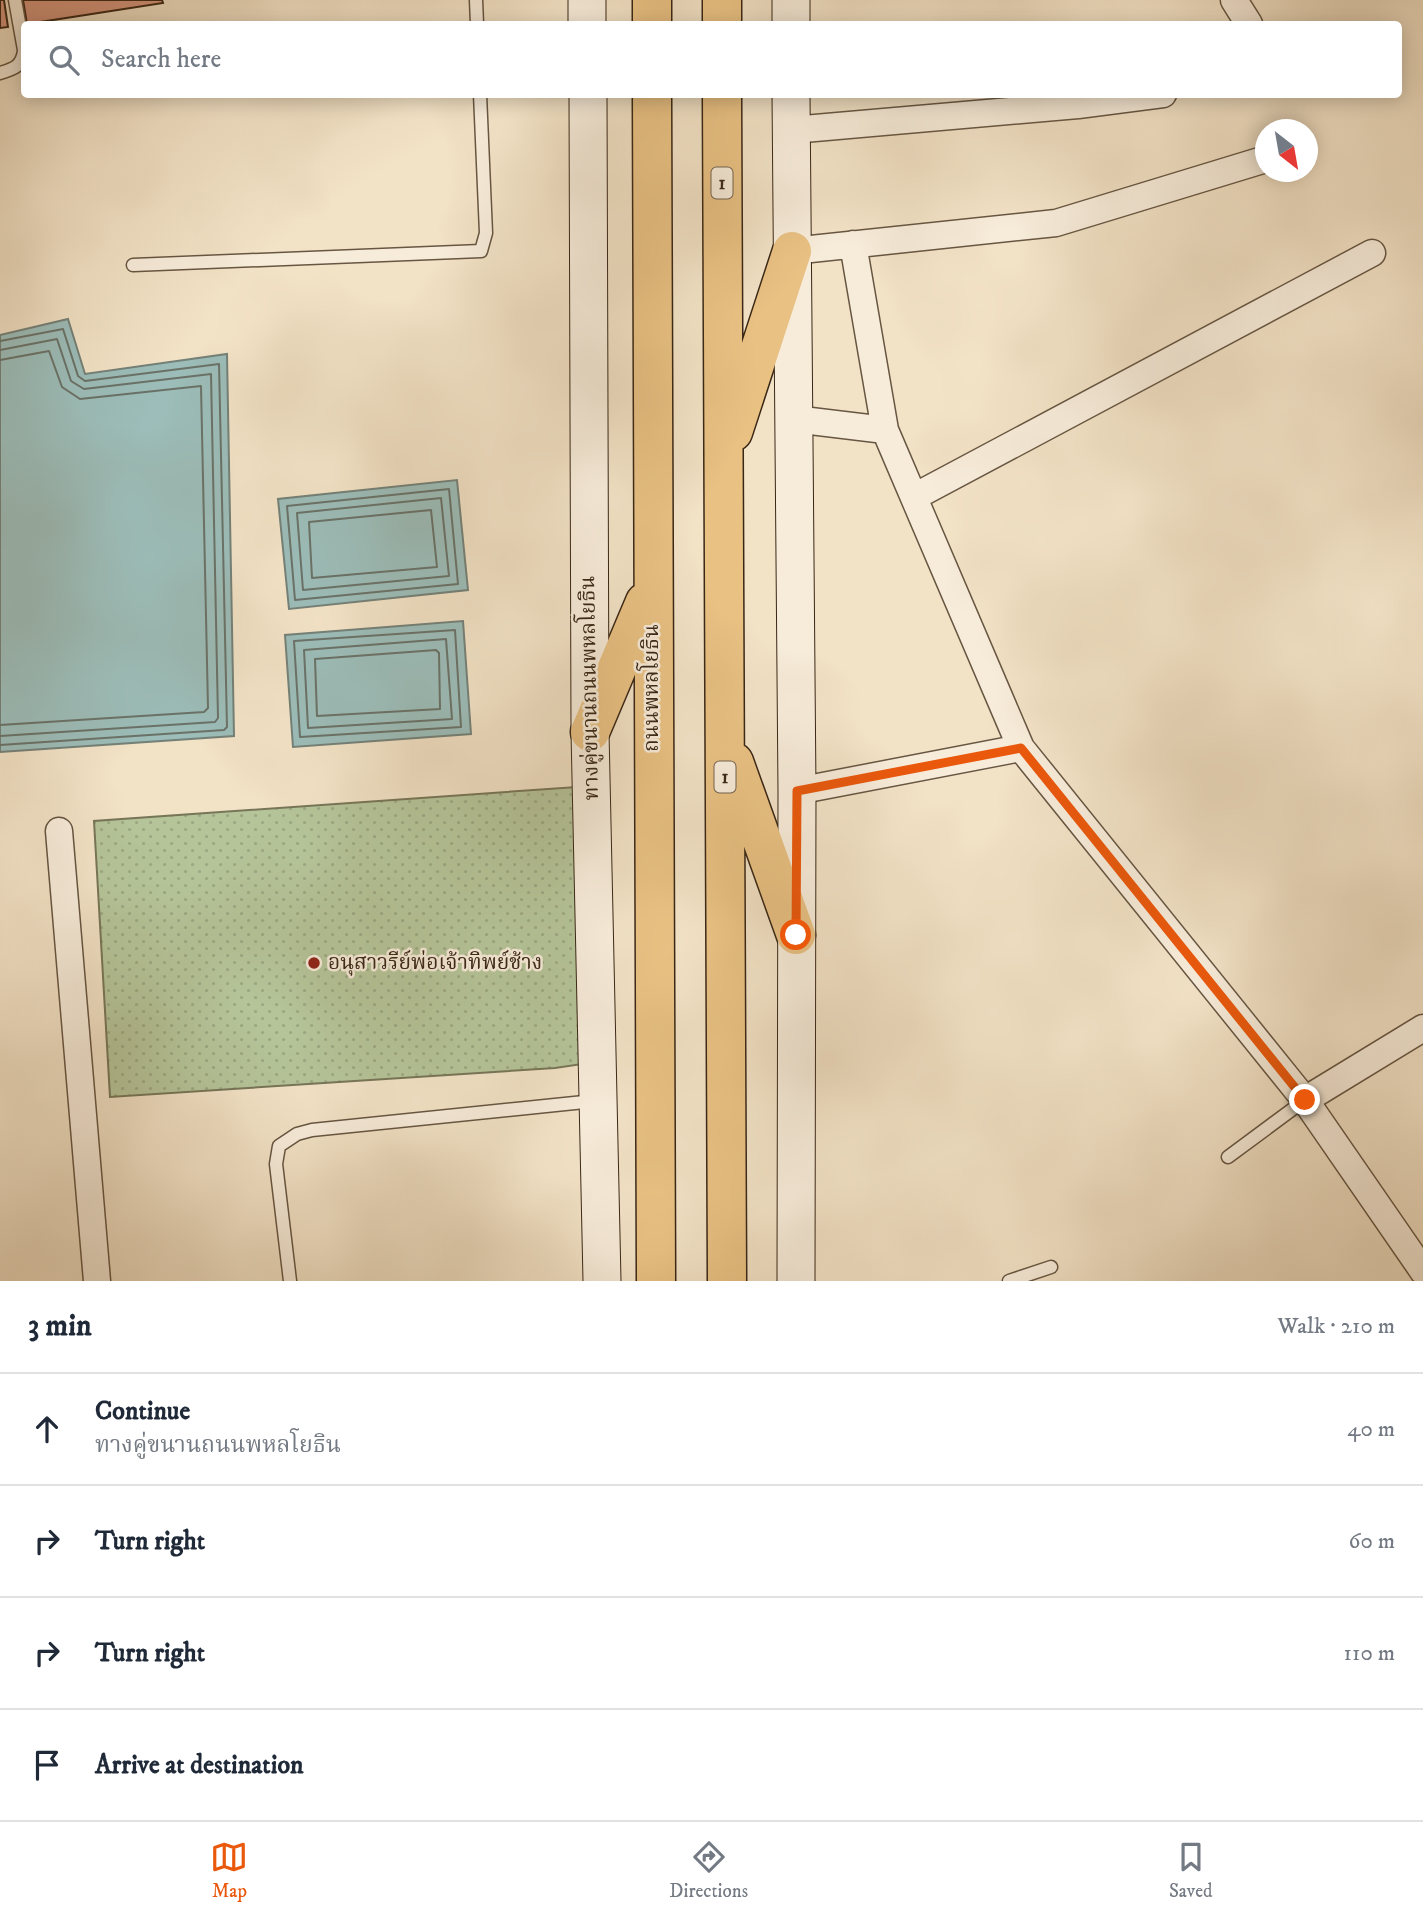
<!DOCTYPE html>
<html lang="en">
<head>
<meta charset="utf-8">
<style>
  :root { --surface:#fff; --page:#f6f6f7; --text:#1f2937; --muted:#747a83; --line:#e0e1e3; --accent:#ea580c }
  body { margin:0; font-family:"IM FELL DW Pica","Noto Serif Thai",serif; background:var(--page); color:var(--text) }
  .compass { position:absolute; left:1255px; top:119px; width:63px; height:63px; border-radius:50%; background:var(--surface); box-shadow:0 4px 18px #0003; rotate:149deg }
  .stop { position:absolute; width:21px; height:21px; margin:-16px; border:5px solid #ea580c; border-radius:50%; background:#fff }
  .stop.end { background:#ea580c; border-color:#fff; box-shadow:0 2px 7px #0008 }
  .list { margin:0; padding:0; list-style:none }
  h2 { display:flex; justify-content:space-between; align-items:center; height:91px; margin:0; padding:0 28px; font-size:30px }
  h2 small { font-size:23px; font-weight:400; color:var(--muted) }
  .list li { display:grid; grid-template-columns:46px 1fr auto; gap:21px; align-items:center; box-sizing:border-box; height:112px; padding:0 28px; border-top:2px solid var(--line) }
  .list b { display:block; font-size:26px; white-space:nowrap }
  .list p { margin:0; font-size:23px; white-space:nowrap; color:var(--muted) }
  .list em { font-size:23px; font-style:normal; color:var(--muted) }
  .icon { flex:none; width:38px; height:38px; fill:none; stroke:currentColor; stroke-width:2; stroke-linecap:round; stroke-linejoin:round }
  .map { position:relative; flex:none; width:1423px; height:1281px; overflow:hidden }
  .search { position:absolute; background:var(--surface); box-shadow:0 4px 18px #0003; left:21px; right:21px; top:21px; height:77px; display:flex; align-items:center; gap:18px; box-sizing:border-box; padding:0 24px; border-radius:7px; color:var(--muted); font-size:26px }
  .sheet { height:539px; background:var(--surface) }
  nav { display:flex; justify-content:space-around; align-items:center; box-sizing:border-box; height:98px; border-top:2px solid var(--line); background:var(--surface); font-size:19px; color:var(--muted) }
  nav a { display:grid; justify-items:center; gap:4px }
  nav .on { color:var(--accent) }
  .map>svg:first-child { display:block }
</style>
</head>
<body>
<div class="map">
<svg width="1423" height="1281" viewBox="0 0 1423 1281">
  <defs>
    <pattern id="park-dots" width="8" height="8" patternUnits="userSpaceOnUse" patternTransform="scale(1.75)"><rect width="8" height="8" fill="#b5c499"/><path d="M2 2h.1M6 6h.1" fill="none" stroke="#9ca883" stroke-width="1.8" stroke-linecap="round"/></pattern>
  </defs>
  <rect width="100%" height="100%" fill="#f2e2c6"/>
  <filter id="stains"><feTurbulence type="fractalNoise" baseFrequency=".00286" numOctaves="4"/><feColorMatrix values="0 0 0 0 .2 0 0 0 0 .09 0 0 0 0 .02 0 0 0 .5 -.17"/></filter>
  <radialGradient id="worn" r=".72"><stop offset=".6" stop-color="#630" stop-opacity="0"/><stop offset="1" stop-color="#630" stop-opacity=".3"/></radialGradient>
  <!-- park -->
  <path fill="url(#park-dots)" stroke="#777658" stroke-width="2" d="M 591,786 L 596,1062 L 555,1068 L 110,1097 L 94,821 Z"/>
  <!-- water -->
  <path fill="#9cbdb9" stroke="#748178" stroke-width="2" d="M 68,319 L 85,374 L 227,354 L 234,736 L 0,752 L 0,335 Z
    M 457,480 L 468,590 L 289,609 L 278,499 Z
    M 463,621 L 471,734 L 293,747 L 285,635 Z"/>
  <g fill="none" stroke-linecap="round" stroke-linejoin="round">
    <!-- shore -->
    <path stroke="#6a7268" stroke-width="2" d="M 0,341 L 63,329 L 78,376 L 85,381 L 219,364 L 227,727 L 224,730 L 0,745
      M 0,350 L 57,339 L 71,381 L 84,389 L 211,374 L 218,718 L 215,722 L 0,736
      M 0,360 L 49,351 L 62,387 L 80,399 L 201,386 L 208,708 L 204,712 L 0,725
      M 449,489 L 458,584 L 295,600 L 287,506 Z
      M 441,498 L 449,576 L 303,590 L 297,513 Z
      M 431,510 L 437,567 L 312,578 L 309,522 Z
      M 455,630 L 461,727 L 300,737 L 294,641 Z
      M 446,639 L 452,719 L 308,728 L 304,650 Z
      M 436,650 L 439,653 L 440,709 L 317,716 L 315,659 Z"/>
  </g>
  <!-- building -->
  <path fill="#d5967f" stroke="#392716" stroke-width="2" d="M 0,0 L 4,0 L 8,27 L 0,28 Z
    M 23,0 L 162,0 L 163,3 L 27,24 Z"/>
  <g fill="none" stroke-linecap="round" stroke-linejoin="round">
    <defs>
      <path id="service" d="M 15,0 L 24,50
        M 476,0 L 477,24
        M 0,73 C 14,69 22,66 24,51
        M 133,265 L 481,251 L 486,233 L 480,94
        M 1228,1157 L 1305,1100
        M 290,1281 L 276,1164 L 279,1146 L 297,1134 L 312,1130 L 594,1101
        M 1009,1281 L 1051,1267"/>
      <path id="minor" d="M 1234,0 L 1249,24
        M 792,130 L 1078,105 L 1163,94
        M 853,244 L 885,430
        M 792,251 L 1056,223 L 1266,159
        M 794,419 L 885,430 L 1021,748 L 1305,1100 L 1423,1271
        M 914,497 L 1372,253
        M 797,791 L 1021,748
        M 59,831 L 97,1281
        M 1305,1100 L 1423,1028"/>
      <path id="secondary" d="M 587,0 L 587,24
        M 791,0 L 791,24
        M 588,94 L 590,732 L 602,1281
        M 791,94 L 797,791 L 796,1281"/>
      <path id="trunk" d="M 722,0 L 722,24
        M 652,24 L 652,0
        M 652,94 L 656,1281
        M 722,94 L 727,1281
        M 733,432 L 792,251
        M 590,732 L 645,602
        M 734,762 L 796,935"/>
    </defs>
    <!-- service casing -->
    <use href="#service" stroke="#675642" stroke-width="15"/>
    <!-- minor casing -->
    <use href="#minor" stroke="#675642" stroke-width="29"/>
    <!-- secondary casing -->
    <use href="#secondary" stroke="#392716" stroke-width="39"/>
    <!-- trunk casing -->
    <use href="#trunk" stroke="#392716" stroke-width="41"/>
    <!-- service -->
    <use href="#service" stroke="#f7ecda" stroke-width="12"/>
    <!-- minor -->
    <use href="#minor" stroke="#f7ecda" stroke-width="26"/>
    <!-- secondary -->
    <use href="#secondary" stroke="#f7ecda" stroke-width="37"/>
    <!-- trunk -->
    <use href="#trunk" stroke="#e9c183" stroke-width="38"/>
  </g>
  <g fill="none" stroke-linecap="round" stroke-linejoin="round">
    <!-- route -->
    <path stroke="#ea580c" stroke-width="9" d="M 796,935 L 797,791 L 1021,748 L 1305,1100"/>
  </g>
  <!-- markers -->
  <circle fill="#8f2418" stroke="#f7ecda" stroke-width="2.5" cx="314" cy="963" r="7"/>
  <g text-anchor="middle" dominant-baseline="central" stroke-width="5" stroke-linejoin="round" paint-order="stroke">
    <!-- shield labels -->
    <g fill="#f7ecda" stroke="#726251" stroke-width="2">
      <rect x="711.5" y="167.5" width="21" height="31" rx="5"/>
      <rect x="714.5" y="761.5" width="21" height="31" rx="5"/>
    </g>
    <g font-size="19" font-weight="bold" fill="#392716">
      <text x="722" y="183">1</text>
      <text x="725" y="777">1</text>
    </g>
    <!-- street labels -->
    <g font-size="21" fill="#392716" stroke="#f7ecda">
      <text transform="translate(590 688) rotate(-91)">ทางคู่ขนานถนนพหลโยธิน</text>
      <text transform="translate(652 688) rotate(-90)">ถนนพหลโยธิน</text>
    </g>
    <!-- poi labels -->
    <g font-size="21" fill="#392716" stroke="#f7ecda" text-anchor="start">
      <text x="328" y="963">อนุสาวรีย์พ่อเจ้าทิพย์ช้าง</text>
    </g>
  </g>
  <rect width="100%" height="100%" filter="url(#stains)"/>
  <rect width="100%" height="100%" fill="url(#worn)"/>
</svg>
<svg class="compass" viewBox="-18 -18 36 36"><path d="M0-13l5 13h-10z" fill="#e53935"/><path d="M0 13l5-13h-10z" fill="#747a83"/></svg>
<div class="stop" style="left:796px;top:935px"></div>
<div class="stop end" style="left:1305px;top:1100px"></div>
<div class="search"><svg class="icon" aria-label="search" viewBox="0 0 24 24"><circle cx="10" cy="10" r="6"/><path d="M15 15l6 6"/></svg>Search here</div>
</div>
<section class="sheet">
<h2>3 min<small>Walk · 210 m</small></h2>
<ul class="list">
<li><svg class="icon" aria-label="ahead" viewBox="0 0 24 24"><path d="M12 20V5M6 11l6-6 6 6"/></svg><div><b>Continue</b><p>ทางคู่ขนานถนนพหลโยธิน</p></div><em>40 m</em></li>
<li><svg class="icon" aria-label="right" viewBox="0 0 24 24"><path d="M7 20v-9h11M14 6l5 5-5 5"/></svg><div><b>Turn right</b></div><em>60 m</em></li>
<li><svg class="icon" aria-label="right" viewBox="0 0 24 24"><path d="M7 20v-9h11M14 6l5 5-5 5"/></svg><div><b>Turn right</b></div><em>110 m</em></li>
<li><svg class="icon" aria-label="arrive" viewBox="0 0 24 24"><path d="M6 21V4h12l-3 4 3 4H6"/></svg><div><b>Arrive at destination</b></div></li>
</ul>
</section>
<nav>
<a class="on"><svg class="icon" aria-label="map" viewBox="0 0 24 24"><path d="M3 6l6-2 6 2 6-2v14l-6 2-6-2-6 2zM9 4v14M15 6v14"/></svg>Map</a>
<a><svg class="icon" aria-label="directions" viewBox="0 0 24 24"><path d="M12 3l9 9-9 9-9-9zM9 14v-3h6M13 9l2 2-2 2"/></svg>Directions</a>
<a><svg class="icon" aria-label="saved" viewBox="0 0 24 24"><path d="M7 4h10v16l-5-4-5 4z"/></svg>Saved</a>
</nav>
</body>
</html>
